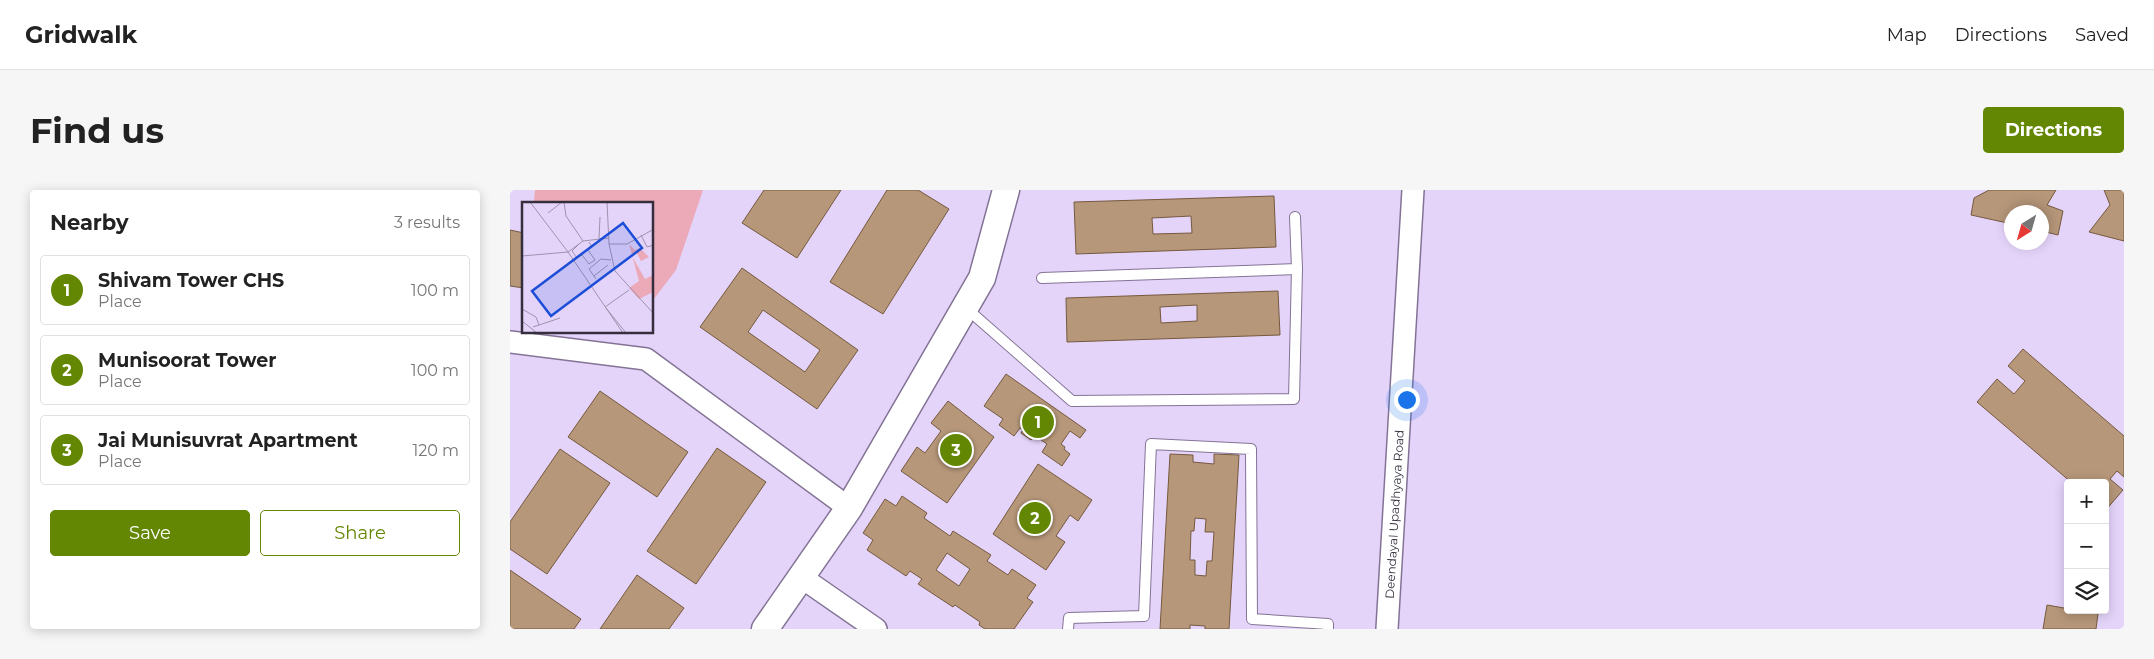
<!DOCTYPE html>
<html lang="en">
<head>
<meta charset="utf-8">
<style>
  :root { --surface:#fff; --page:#f6f6f6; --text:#222; --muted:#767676; --line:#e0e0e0; --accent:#638603 }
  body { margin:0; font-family:Montserrat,sans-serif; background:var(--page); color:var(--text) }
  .controls { position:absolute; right:15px; bottom:15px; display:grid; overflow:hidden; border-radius:5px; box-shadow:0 2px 12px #0003 }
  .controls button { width:45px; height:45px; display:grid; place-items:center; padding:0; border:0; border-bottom:1px solid var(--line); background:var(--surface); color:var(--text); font:25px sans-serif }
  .compass { position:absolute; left:1494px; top:15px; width:45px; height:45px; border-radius:50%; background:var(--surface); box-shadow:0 2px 12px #0003; rotate:217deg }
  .you { position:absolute; left:896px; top:209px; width:18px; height:18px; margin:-12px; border:4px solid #fff; border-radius:50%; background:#1a73e8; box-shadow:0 0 0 8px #1a73e833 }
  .badge { display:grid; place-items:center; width:32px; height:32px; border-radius:50%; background:var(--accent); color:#fff; font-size:16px; font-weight:700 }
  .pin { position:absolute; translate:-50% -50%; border:2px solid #fff; box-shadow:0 1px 5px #0006 }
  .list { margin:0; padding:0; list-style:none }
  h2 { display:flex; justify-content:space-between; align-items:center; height:65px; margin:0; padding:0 20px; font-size:21px }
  h2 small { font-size:16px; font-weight:400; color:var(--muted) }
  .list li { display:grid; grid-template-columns:32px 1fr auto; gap:15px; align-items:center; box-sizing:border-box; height:70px; margin:0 10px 10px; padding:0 10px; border:1px solid var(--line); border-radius:5px }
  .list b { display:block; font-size:19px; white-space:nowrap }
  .list p { margin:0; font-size:16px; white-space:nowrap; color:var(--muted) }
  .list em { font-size:16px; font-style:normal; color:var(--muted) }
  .actions { display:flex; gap:10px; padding:15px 20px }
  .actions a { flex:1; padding:11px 0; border:1px solid var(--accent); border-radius:5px; text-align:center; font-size:18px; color:var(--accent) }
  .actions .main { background:var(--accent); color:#fff }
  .icon { flex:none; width:28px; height:28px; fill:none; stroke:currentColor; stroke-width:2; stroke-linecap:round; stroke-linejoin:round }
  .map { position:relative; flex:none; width:1614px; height:439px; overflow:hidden; border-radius:5px }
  header { display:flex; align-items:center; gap:30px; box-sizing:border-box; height:70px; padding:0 25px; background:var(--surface); border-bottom:1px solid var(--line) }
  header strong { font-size:24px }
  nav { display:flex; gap:28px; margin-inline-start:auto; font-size:18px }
  .intro { display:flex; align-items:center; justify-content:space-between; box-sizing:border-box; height:120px; padding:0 30px }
  h1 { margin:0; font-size:35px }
  .button { padding:12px 22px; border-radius:5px; background:var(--accent); color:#fff; font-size:18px; font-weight:700 }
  main { display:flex; gap:30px; padding:0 30px }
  aside { flex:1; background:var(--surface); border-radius:5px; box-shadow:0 2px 12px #0003 }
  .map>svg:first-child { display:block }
</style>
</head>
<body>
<header>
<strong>Gridwalk</strong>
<nav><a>Map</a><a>Directions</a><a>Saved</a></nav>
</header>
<div class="intro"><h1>Find us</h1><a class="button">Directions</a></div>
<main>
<aside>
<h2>Nearby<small>3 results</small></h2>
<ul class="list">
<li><span class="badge">1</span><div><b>Shivam Tower CHS</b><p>Place</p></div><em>100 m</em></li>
<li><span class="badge">2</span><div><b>Munisoorat Tower</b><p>Place</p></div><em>100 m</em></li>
<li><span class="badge">3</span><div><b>Jai Munisuvrat Apartment</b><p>Place</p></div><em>120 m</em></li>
</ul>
<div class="actions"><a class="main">Save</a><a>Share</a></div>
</aside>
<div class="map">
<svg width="1614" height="439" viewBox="0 0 1614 439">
  <rect width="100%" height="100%" fill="#e5d4fa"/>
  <!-- green -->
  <path fill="#eca9b7" d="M 25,0 L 193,0 L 166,80 L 143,110 L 142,14 L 38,14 L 24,11 Z"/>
  <!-- building -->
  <path fill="#b6977a" stroke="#75593e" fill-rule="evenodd" d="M 254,0 L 331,0 L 287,68 L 232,33 Z
    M 377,0 L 408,0 L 439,19 L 373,124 L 320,92 Z
    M 1479,0 L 1546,0 L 1537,15 L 1553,21 L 1548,45 L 1532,41 L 1532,22 L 1502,22 L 1502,34 L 1461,25 L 1464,8 Z
    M 1594,0 L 1614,0 L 1614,51 L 1579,42 L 1600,15 Z
    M 764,6 L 766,57 L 566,64 L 564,12 ZM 681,26 L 682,43 L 643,44 L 642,28 Z
    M 0,40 L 14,43 L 14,98 L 0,96 Z
    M 232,78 L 348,160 L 307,219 L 190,137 ZM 253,120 L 310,160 L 295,182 L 238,142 Z
    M 768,101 L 770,145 L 557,152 L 556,108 ZM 687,115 L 687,131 L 651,133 L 650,117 Z
    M 1513,159 L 1614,246 L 1614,287 L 1607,281 L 1600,289 L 1613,300 L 1595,321 L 1595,293 L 1562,293 L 1467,212 L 1487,189 L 1504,204 L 1515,191 L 1498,176 Z
    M 496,184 L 576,240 L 570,248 L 560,241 L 551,254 L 555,257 L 554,259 L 560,264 L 552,276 L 532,262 L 537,254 L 524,245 L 521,250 L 511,243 L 513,240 L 510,238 L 504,246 L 489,235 L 493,229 L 474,216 Z
    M 90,201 L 178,262 L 147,307 L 58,247 Z
    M 438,211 L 484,247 L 437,313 L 391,281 L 407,257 L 415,263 L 431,241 L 421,233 Z
    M 207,258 L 256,292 L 186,394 L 137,361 Z
    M 50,259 L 100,293 L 37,384 L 0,359 L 0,332 Z
    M 660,264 L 683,265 L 683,272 L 704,274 L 704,264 L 729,265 L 719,439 L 695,439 L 695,436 L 680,435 L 680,439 L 650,439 ZM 685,328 L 696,329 L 695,342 L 704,342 L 702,371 L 697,371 L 696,386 L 685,385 L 685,370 L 680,370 L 681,341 L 684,341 Z
    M 528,274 L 582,310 L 568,331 L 560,325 L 546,346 L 555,352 L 536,380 L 483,344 Z
    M 392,306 L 417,323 L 414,328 L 440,346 L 443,341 L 481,365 L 477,371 L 498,385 L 502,379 L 526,395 L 517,408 L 523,412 L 504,439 L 475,439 L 469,435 L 470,432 L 445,415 L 443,417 L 408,394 L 412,389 L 400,381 L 396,386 L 357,360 L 363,350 L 353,343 L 375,309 L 386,316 ZM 437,363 L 460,379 L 449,396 L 426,380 Z
    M 0,380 L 71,429 L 64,439 L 0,439 Z
    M 127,385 L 174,418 L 159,439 L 90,439 Z
    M 1537,415 L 1588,424 L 1586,439 L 1533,439 Z"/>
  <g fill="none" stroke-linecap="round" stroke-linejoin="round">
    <defs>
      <path id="service" d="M 532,88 L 787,79
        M 456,118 L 562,211 L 784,209 L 787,79 L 785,27
        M 558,439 L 559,428 L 634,426 L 641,254 L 741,259 L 742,429 L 818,434 L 818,439"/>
      <g id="minor">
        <path d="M 0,152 L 136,169 L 339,318"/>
        <path d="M 291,387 L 366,439"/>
        <path id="s1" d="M 877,439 L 903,0"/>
      </g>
      <path id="tertiary" d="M 255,439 L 339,318 L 472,88 L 496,0"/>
    </defs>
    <!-- service casing -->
    <use href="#service" stroke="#837395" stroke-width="12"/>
    <!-- minor casing -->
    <use href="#minor" stroke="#837395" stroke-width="24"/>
    <!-- tertiary casing -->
    <use href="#tertiary" stroke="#837395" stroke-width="29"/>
    <!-- service -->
    <use href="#service" stroke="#fff" stroke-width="10"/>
    <!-- minor -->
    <use href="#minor" stroke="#fff" stroke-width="21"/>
    <!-- tertiary -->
    <use href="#tertiary" stroke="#fff" stroke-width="26"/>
  </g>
  <g text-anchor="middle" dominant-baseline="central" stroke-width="4" stroke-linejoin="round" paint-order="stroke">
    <!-- street labels -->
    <g font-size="12" fill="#352e3d" stroke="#fefefe">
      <text stroke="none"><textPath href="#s1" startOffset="115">Deendayal Upadhyaya Road</textPath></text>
    </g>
  </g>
  <!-- overview -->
  <g transform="translate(12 12)">
    <rect width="131" height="131" fill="#e5d4fa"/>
    <path d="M 107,42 L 113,48 L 118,46 L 127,55 L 119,59 L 115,51 L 110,54 L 123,77 L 131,73 L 131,90 L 117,97 L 107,86 L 117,79 Z" fill="#eca9b7"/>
    <path fill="none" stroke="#9f92ae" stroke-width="1" d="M 8,0 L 46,50 L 101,131M 42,0 L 44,14 L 61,39M 85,0 L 87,42 L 93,69 L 132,112M 26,11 L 40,0M 119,33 L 125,45 L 132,43M 77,37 L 78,15M 57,42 L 50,49 L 55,56 L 60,53 L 67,62 L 73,58 L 66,48 L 70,45 L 67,40M 87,42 L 105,42 L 132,27M 0,54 L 46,50 L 61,39 L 87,36M 72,74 L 86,63M 74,77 L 67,67 L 79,57 L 89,58M 83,105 L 107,88M 84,106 L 104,131M 0,107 L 14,115 L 17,123M 0,119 L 15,131M 11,125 L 38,116"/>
    <path fill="#1d4ed8" fill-opacity="0.15" stroke="#1d4ed8" stroke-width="2.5" d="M 101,21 L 120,46 L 29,114 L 10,89 Z"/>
    <rect width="131" height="131" fill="none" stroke="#352e3d" stroke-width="2.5"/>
  </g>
</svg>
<div class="controls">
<button>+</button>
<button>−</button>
<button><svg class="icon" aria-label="layers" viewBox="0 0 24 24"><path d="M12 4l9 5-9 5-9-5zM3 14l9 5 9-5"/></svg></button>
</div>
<svg class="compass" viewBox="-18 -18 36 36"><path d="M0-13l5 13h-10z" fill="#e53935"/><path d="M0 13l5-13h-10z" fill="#767676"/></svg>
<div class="you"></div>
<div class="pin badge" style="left:528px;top:232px">1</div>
<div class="pin badge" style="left:525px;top:328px">2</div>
<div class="pin badge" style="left:446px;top:260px">3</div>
</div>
</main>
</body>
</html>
